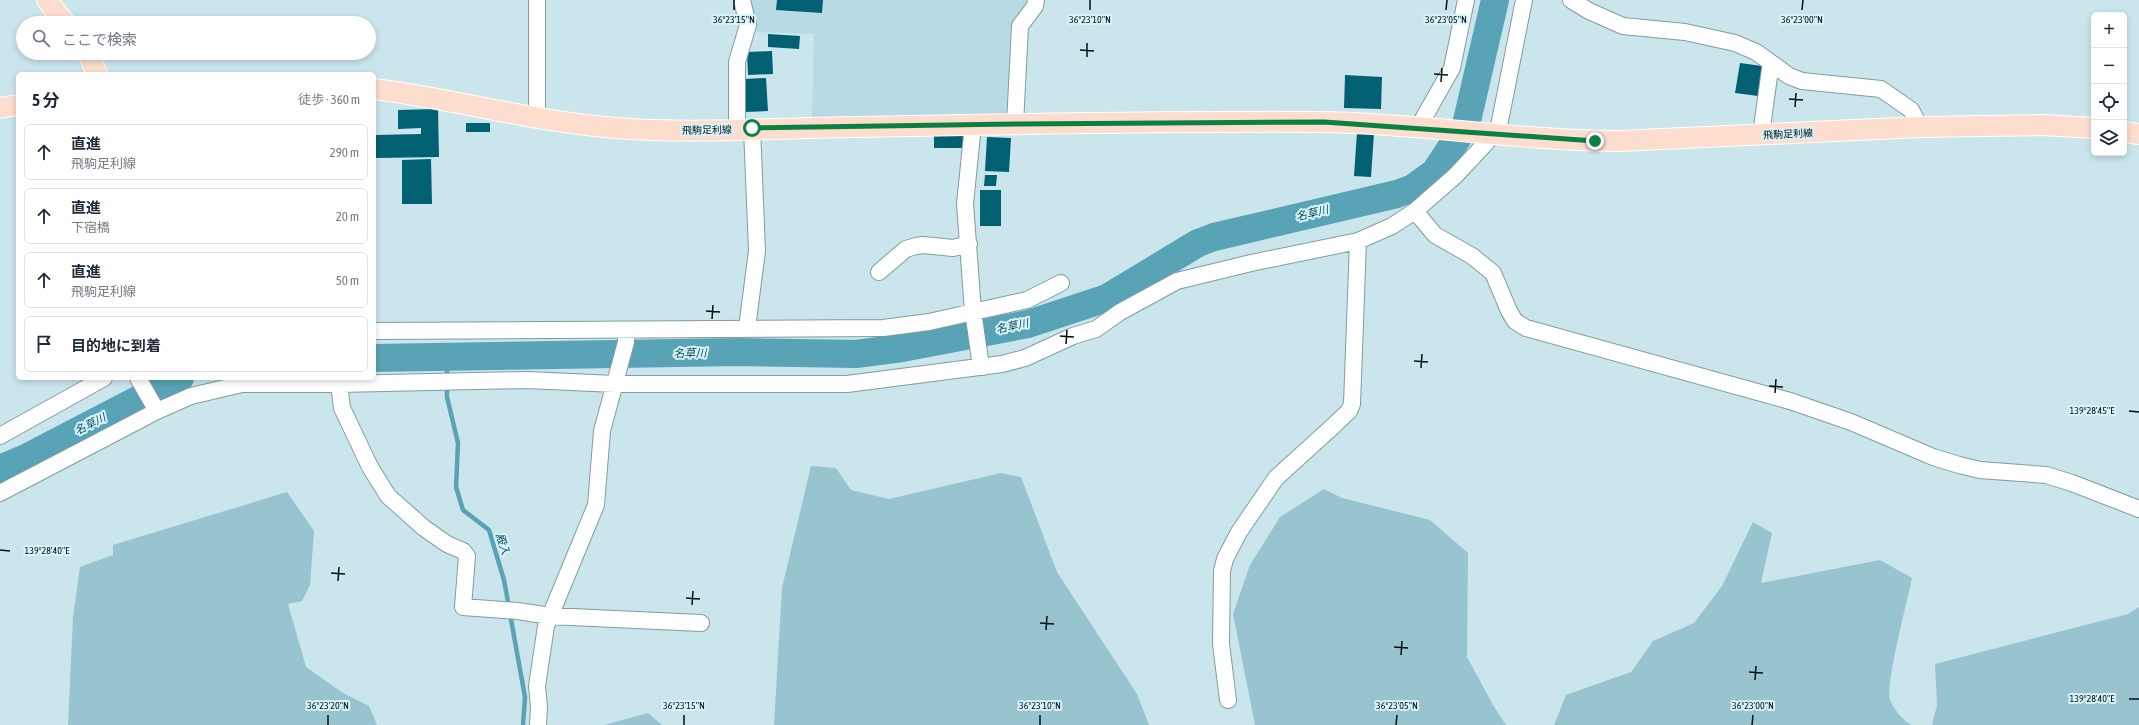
<!DOCTYPE html>
<html lang="ja">
<head>
<meta charset="utf-8">
<style>
  :root { --surface:#fff; --page:#f2f2f3; --text:#1f2937; --muted:#747a83; --line:#e0e1e3 }
  body { margin:0; font-family:"Asap Condensed","Noto Sans JP",sans-serif; background:var(--page); color:var(--text) }
  .controls { position:absolute; right:12px; top:12px; display:grid; overflow:hidden; border-radius:6px; box-shadow:0 2px 6px #0003 }
  .controls button { width:36px; height:36px; display:grid; place-items:center; padding:0; border:0; border-bottom:1px solid var(--line); background:var(--surface); color:var(--text); font:20px sans-serif }
  .stop { position:absolute; width:12px; height:12px; margin:-9px; border:3px solid #0b8043; border-radius:50%; background:#fff }
  .stop.end { background:#0b8043; border-color:#fff; box-shadow:0 1px 4px #0008 }
  .list { margin:0; padding:0; list-style:none }
  h2 { display:flex; justify-content:space-between; align-items:center; height:52px; margin:0; padding:0 16px; font-size:17px }
  h2 small { font-size:13px; font-weight:400; color:var(--muted) }
  .list li { display:grid; grid-template-columns:26px 1fr auto; gap:12px; align-items:center; box-sizing:border-box; height:56px; margin:0 8px 8px; padding:0 8px; border:1px solid var(--line); border-radius:6px }
  .list b { display:block; font-size:15px; white-space:nowrap }
  .list p { margin:0; font-size:13px; white-space:nowrap; color:var(--muted) }
  .list em { font-size:13px; font-style:normal; color:var(--muted) }
  .icon { flex:none; width:22px; height:22px; fill:none; stroke:currentColor; stroke-width:2; stroke-linecap:round; stroke-linejoin:round }
  .map { position:relative; flex:none; width:2139px; height:725px; overflow:hidden }
  .search { position:absolute; background:var(--surface); box-shadow:0 2px 6px #0003; left:16px; top:16px; width:360px; height:44px; display:flex; align-items:center; gap:10px; box-sizing:border-box; padding:0 14px; border-radius:22px; color:var(--muted); font-size:15px }
  .panel { position:absolute; background:var(--surface); box-shadow:0 2px 6px #0003; left:16px; top:72px; width:360px; height:308px; border-radius:6px }
  .map>svg:first-child { display:block }
</style>
</head>
<body>
<div class="map">
<svg width="2139" height="725" viewBox="0 0 2139 725">
  <rect width="100%" height="100%" fill="#cbe5ec"/>
  <!-- built -->
  <path fill="#b7dae4" d="M 748,0 L 1029,0 L 1028,4 L 1013,23 L 1007,111 L 1002,117 L 812,121 L 814,34 L 757,32 Z"/>
  <!-- green -->
  <path fill="#98c4d0" d="M 811,466 L 836,468 L 851,490 L 889,499 L 1001,473 L 1021,477 L 1057,572 L 1137,694 L 1149,725 L 774,725 L 782,588 Z
    M 1324,489 L 1342,498 L 1430,520 L 1468,553 L 1467,657 L 1493,705 L 1506,725 L 1255,725 L 1233,614 L 1250,565 L 1280,517 Z
    M 287,492 L 314,531 L 310,585 L 302,601 L 288,604 L 306,667 L 343,693 L 369,706 L 377,725 L 68,725 L 73,617 L 80,567 L 113,555 L 113,545 Z
    M 1753,522 L 1772,533 L 1761,583 L 1880,560 L 1912,578 C 1908,598 1885,686 1890,700 C 1894,709 1903,721 1912,725 L 1554,725 L 1566,695 L 1631,672 L 1653,641 L 1694,623 L 1722,586 Z
    M 2139,607 L 2139,725 L 1932,725 L 1937,705 L 1935,664 L 2128,614 Z
    M 648,713 L 662,725 L 604,725 Z"/>
  <g fill="none" stroke-linecap="round" stroke-linejoin="round">
    <!-- stream -->
    <path stroke="#58a3b6" stroke-width="4.5" d="M 447,358 L 447,397 L 458,443 L 456,487 L 463,510 L 489,530 L 504,580 L 509,607
      M 510,614 L 525,697 L 523,725"/>
    <!-- river -->
    <path stroke="#58a3b6" stroke-width="28" d="M 374,358 L 739,352 L 856,354 L 902,348 L 1028,324 L 1107,298 L 1198,243 L 1214,237 L 1397,194 L 1413,188 L 1435,172 L 1466,125 L 1495,0
      M 0,469 L 26,458 L 180,378"/>
  </g>
  <!-- building -->
  <path fill="#016072" d="M 777,0 L 823,0 L 822,13 L 776,10 Z
    M 768,34 L 800,36 L 799,49 L 768,47 Z
    M 772,51 L 773,74 L 748,75 L 747,52 Z
    M 1740,63 L 1762,66 L 1758,96 L 1735,93 Z
    M 1345,75 L 1382,77 L 1381,109 L 1344,108 Z
    M 766,78 L 768,111 L 746,112 L 744,79 Z
    M 438,109 L 439,157 L 376,158 L 376,135 L 421,134 L 421,128 L 398,129 L 398,110 Z
    M 466,123 L 490,123 L 490,132 L 466,132 Z
    M 934,132 L 970,132 L 970,148 L 934,148 Z
    M 1357,132 L 1374,133 L 1371,177 L 1354,176 Z
    M 987,137 L 1011,138 L 1009,172 L 985,171 Z
    M 431,159 L 432,204 L 402,204 L 402,160 Z
    M 985,175 L 997,175 L 996,186 L 984,186 Z
    M 980,190 L 1001,190 L 1001,226 L 980,226 Z"/>
  <g fill="none" stroke-linecap="round" stroke-linejoin="round">
    <defs>
      <path id="minor" d="M 1571,0 L 1589,11 L 1623,26 L 1685,32 L 1735,43 L 1756,52 L 1789,76 L 1802,81 L 1881,89 L 1911,110 L 1920,127
        M 537,117 L 537,0
        M 1015,124 L 1020,26 L 1035,6 L 1036,0
        M 973,125 L 965,204 L 973,311 L 980,360 L 983,367
        M 1418,128 L 1452,68 L 1466,0
        M 737,129 L 737,62 L 748,25 L 742,0
        M 1761,135 L 1770,69 L 1773,64
        M 1415,211 L 1435,235 L 1472,256 L 1493,273 L 1509,311 L 1515,321 L 1526,328 L 1790,401 L 1851,422 L 1933,457 L 1959,465 L 1980,470 L 2046,475 L 2072,483 L 2139,509
        M 879,272 L 906,249 L 916,246 L 923,245 L 953,248 L 969,244
        M 747,328 L 757,251 L 752,128
        M 374,331 L 883,328 L 929,322 L 1027,300 L 1061,283
        M 138,378 L 157,411
        M 339,384 L 342,408 L 370,467 L 388,496 L 424,528 L 447,544 L 463,551 L 467,556 L 463,607 L 518,611 L 550,616 L 701,623
        M 0,436 L 104,378
        M 0,493 L 157,411 L 191,396 L 242,384 L 339,384 L 527,380 L 615,384 L 847,384 L 1002,364 L 1025,358 L 1073,336 L 1096,329 L 1120,312 L 1177,281 L 1251,263 L 1358,241 L 1392,226 L 1415,211 L 1455,176 L 1485,144 L 1499,126 L 1524,0
        M 1228,700 L 1221,644 L 1222,571 L 1225,559 L 1239,532 L 1276,478 L 1331,428 L 1349,411 L 1352,404 L 1358,241
        M 538,725 L 539,707 L 537,686 L 546,626 L 596,505 L 602,431 L 626,342 L 626,331"/>
      <path id="major" d="M 47,0 L 65,23
        M 88,53 L 97,74
        M 374,89 C 455,99 534,122 616,128 C 695,134 775,128 855,127 C 1009,124 1165,121 1319,122 C 1420,123 1520,141 1620,141 L 1920,127 L 2043,125 L 2094,128
        M 0,108 L 18,105
        M 2124,132 L 2139,134"/>
    </defs>
    <!-- minor casing -->
    <use href="#minor" stroke="#839ba2" stroke-width="18"/>
    <!-- major casing -->
    <use href="#major" stroke="#fff" stroke-width="22"/>
    <!-- minor -->
    <use href="#minor" stroke="#fff" stroke-width="16"/>
    <!-- major -->
    <use href="#major" stroke="#fdddce" stroke-width="20"/>
  </g>
  <g fill="none" stroke-linecap="round" stroke-linejoin="round">
    <!-- route -->
    <path stroke="#0b8043" stroke-width="5" d="M 752,128 L 1015,124 L 1324,122 L 1595,141"/>
  </g>
  <!-- ticks -->
  <path fill="none" stroke="#060f11" stroke-width="1.5" d="M 734,10 L 734,0M 1090,10 L 1090,0M 1446,10 L 1447,0M 1802,10 L 1803,0M 1080,50 L 1094,51M 1087,57 L 1087,43M 1434,74 L 1448,75M 1441,82 L 1442,68M 1789,99 L 1803,100M 1795,107 L 1796,93M 706,311 L 720,312M 712,319 L 713,305M 1060,336 L 1074,337M 1066,344 L 1067,330M 1414,361 L 1428,362M 1421,368 L 1422,354M 1769,386 L 1783,387M 1775,393 L 1776,379M 2129,411 L 2139,412M 0,550 L 10,551M 331,573 L 345,574M 338,581 L 339,567M 686,598 L 700,599M 692,605 L 693,591M 1040,623 L 1054,624M 1046,630 L 1047,616M 1394,647 L 1408,648M 1401,655 L 1402,641M 1749,672 L 1763,673M 1755,680 L 1756,666M 2129,699 L 2139,699M 328,725 L 328,715M 684,725 L 684,715M 1040,725 L 1040,715M 1396,725 L 1397,715M 1752,725 L 1753,715"/>
  <g text-anchor="middle" dominant-baseline="central" stroke-width="4" stroke-linejoin="round" paint-order="stroke">
    <!-- street labels -->
    <g font-size="10" fill="#060f11" stroke="#d8f3fa">
      <text transform="translate(707 130) rotate(-1)">飛駒足利線</text>
      <text transform="translate(1788 134) rotate(-3)">飛駒足利線</text>
    </g>
    <!-- water labels -->
    <g font-size="11" font-style="italic" fill="#064c5a" stroke="#d8f3fa">
      <text transform="translate(1312 213) rotate(-14)">名草川</text>
      <text transform="translate(1012 326) rotate(-12)">名草川</text>
      <text transform="translate(690 353) rotate(-1)">名草川</text>
      <text transform="translate(90 424) rotate(-27)">名草川</text>
      <text transform="translate(503 544) rotate(72)">殿入</text>
    </g>
  </g>
  <g font-size="10" text-anchor="middle" fill="#060f11" stroke="#d8f3fa" stroke-width="4" stroke-linejoin="round" paint-order="stroke">
    <text x="734" y="23">36°23'15"N</text>
    <text x="1090" y="23">36°23'10"N</text>
    <text x="1446" y="23">36°23'05"N</text>
    <text x="1802" y="23">36°23'00"N</text>
    <text x="2092" y="414">139°28'45"E</text>
    <text x="47" y="554">139°28'40"E</text>
    <text x="2092" y="702">139°28'40"E</text>
    <text x="328" y="709">36°23'20"N</text>
    <text x="684" y="709">36°23'15"N</text>
    <text x="1040" y="709">36°23'10"N</text>
    <text x="1397" y="709">36°23'05"N</text>
    <text x="1753" y="709">36°23'00"N</text>
  </g>
</svg>
<div class="controls">
<button>+</button>
<button>−</button>
<button><svg class="icon" aria-label="locate" viewBox="0 0 24 24"><circle cx="12" cy="12" r="6"/><path d="M12 2v4M12 18v4M2 12h4M18 12h4"/></svg></button>
<button><svg class="icon" aria-label="layers" viewBox="0 0 24 24"><path d="M12 4l9 5-9 5-9-5zM3 14l9 5 9-5"/></svg></button>
</div>
<div class="stop" style="left:752px;top:128px"></div>
<div class="stop end" style="left:1595px;top:141px"></div>
<div class="search"><svg class="icon" aria-label="search" viewBox="0 0 24 24"><circle cx="10" cy="10" r="6"/><path d="M15 15l6 6"/></svg>ここで検索</div>
<section class="panel">
<h2>5 分<small>徒歩 · 360 m</small></h2>
<ul class="list">
<li><svg class="icon" aria-label="ahead" viewBox="0 0 24 24"><path d="M12 20V5M6 11l6-6 6 6"/></svg><div><b>直進</b><p>飛駒足利線</p></div><em>290 m</em></li>
<li><svg class="icon" aria-label="ahead" viewBox="0 0 24 24"><path d="M12 20V5M6 11l6-6 6 6"/></svg><div><b>直進</b><p>下宿橋</p></div><em>20 m</em></li>
<li><svg class="icon" aria-label="ahead" viewBox="0 0 24 24"><path d="M12 20V5M6 11l6-6 6 6"/></svg><div><b>直進</b><p>飛駒足利線</p></div><em>50 m</em></li>
<li><svg class="icon" aria-label="arrive" viewBox="0 0 24 24"><path d="M6 21V4h12l-3 4 3 4H6"/></svg><div><b>目的地に到着</b></div></li>
</ul>
</section>
</div>
</body>
</html>
